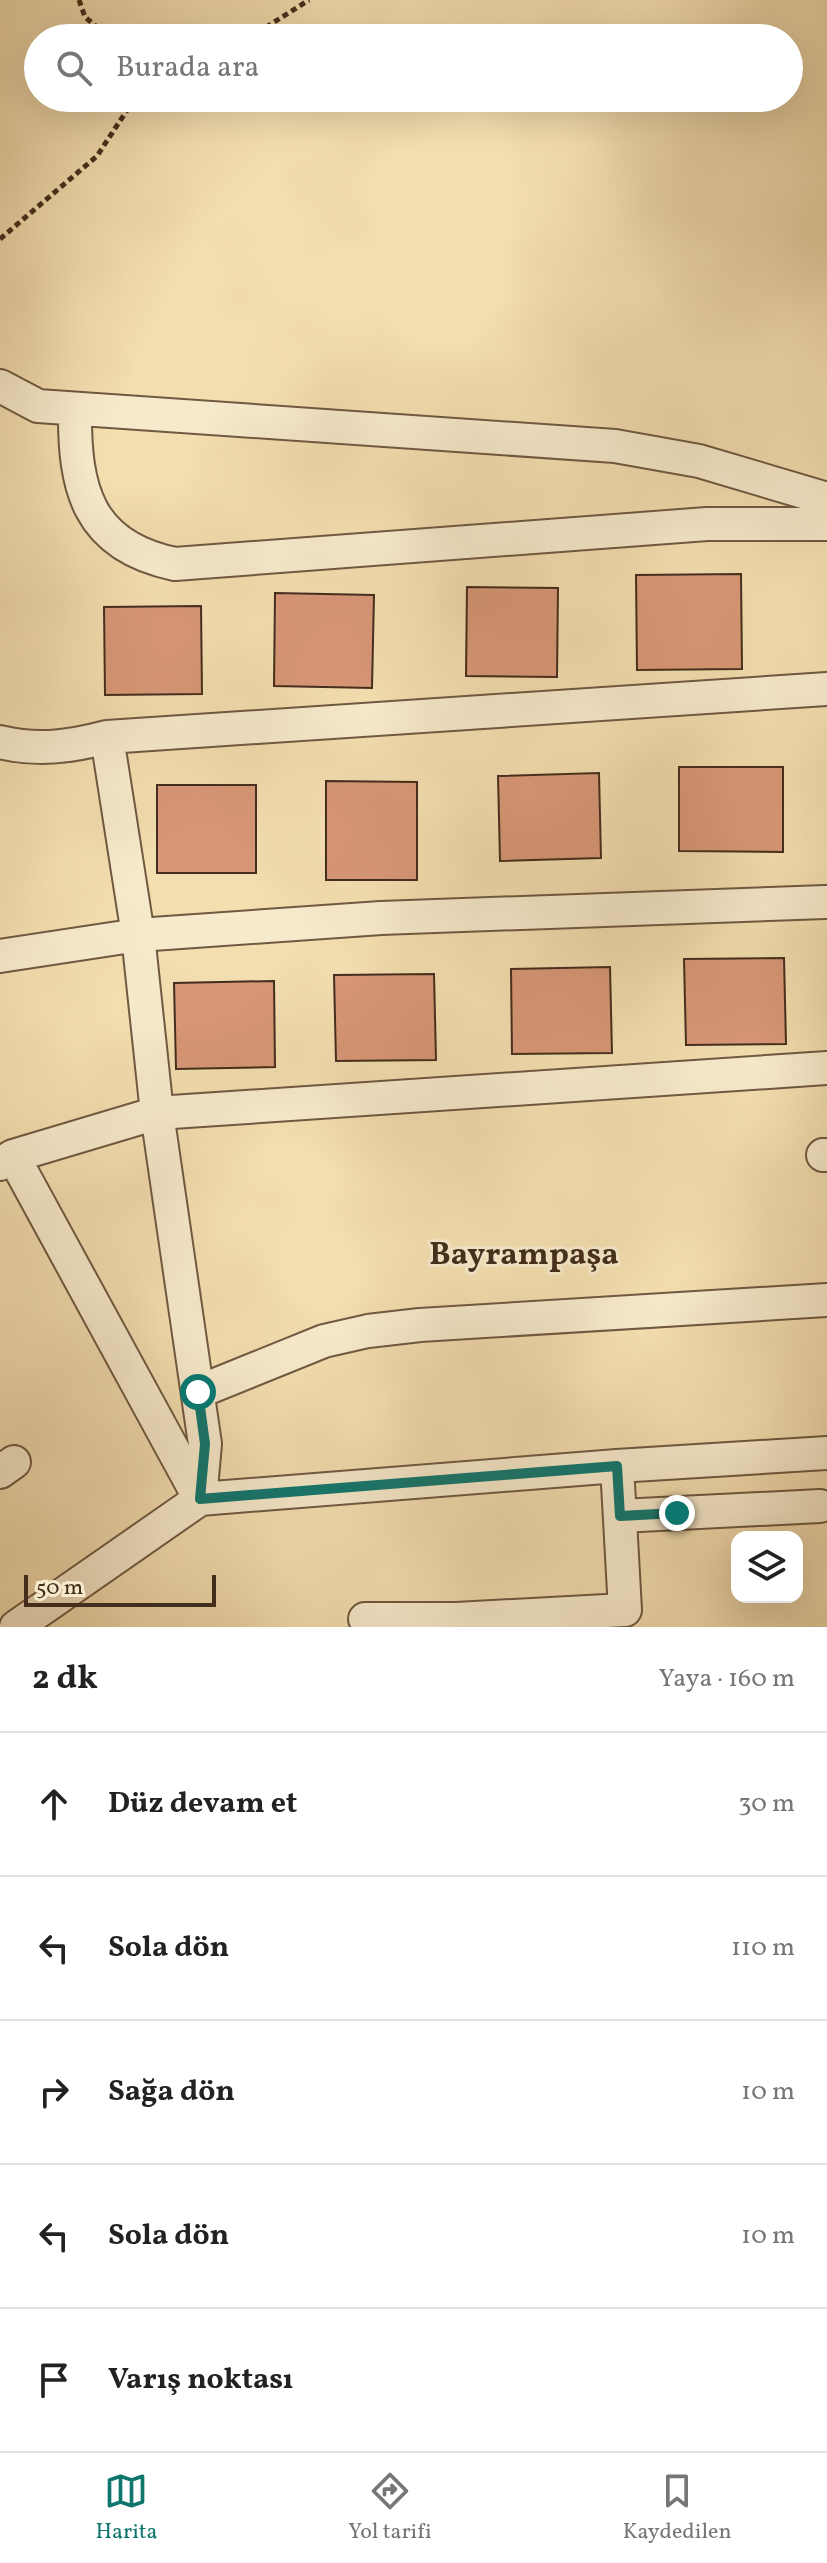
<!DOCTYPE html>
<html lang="tr">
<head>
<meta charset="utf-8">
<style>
  :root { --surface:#fff; --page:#f2f2f2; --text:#222; --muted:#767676; --line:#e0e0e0; --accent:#0f766e }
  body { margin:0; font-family:Vollkorn,serif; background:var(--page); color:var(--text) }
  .controls { position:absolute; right:24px; bottom:24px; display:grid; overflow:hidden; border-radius:16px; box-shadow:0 8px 32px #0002 }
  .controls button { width:72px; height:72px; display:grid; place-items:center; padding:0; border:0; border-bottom:2px solid var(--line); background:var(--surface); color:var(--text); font:40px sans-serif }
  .scale { position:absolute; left:24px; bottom:20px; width:192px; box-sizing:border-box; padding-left:8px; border:4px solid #432d1c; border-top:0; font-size:22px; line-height:28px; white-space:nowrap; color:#432d1c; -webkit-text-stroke:6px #f7eacc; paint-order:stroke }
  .stop { position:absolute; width:24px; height:24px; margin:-18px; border:6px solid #0f766e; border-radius:50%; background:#fff }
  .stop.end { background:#0f766e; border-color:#fff; box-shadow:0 2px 8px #0008 }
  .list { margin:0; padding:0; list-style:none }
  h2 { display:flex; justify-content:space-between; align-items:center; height:104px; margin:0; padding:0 32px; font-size:34px }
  h2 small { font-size:26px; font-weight:400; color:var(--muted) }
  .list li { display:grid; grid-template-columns:52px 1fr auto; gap:24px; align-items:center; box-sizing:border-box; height:144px; padding:0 32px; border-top:2px solid var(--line) }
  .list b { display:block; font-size:30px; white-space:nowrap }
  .list em { font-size:26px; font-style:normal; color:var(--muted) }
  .icon { flex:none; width:44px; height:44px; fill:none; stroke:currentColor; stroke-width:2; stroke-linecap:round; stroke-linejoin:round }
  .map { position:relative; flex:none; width:827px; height:1627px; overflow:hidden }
  .search { position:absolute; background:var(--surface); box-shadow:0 8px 32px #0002; left:24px; right:24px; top:24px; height:88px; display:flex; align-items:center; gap:20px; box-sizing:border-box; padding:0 28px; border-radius:44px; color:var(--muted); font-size:30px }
  .sheet { height:824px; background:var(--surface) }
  nav { display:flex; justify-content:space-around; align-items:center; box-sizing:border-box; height:112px; border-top:2px solid var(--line); background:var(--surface); font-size:22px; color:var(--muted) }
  nav a { display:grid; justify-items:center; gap:4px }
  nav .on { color:var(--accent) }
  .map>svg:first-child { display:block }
</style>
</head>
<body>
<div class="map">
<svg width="827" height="1627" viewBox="0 0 827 1627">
  <rect width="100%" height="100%" fill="#f3deb0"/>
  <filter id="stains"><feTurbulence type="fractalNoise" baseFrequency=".0025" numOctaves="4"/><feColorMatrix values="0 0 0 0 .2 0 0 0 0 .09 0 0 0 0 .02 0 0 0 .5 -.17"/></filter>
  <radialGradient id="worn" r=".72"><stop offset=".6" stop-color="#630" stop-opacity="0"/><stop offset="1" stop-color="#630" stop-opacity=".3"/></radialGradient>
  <!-- building -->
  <path fill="#d89777" stroke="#432d1c" stroke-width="2" d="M 741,574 L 742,669 L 637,670 L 636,575 Z
    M 467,587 L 558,588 L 557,677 L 466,676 Z
    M 275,593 L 374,595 L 372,688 L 274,686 Z
    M 201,606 L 202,694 L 105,695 L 104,607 Z
    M 679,767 L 783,767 L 783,852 L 679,851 Z
    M 599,773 L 601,858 L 500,861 L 498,776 Z
    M 326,781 L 417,782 L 417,880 L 326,880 Z
    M 157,785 L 256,785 L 256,873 L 157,873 Z
    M 784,958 L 786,1044 L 686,1045 L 684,959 Z
    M 610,967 L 612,1053 L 512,1054 L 511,969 Z
    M 434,974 L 436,1060 L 336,1061 L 334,975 Z
    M 274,981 L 275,1067 L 176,1069 L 174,983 Z"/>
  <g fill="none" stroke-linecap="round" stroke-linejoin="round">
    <defs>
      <path id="minor" d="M 0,386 L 38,406 L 615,446 L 699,461 L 827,499
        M 75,409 C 74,488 87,546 175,564 L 707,524 L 827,524
        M 107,737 L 138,935 L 157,1113 L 205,1444 L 200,1499
        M 0,742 C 38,751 69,747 107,737 L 827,689
        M 0,956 L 138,935 L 381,918 L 825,902
        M 823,1155 L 827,1155
        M 13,1156 L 200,1499
        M 0,1164 L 13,1156 L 157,1113 L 827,1068
        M 198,1392 L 324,1341 L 368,1331 L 420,1325 L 827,1300
        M 0,1472 L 14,1462
        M 620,1516 L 820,1506
        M 365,1619 L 456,1619 L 625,1610 L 617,1466
        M 16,1627 L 200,1499 L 617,1466 L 827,1453"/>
    </defs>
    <!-- minor casing -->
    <use href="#minor" stroke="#6f5941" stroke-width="36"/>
    <!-- path -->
    <path stroke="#432d1c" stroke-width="5" stroke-dasharray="6 4" stroke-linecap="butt" d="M 79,0 L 85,17 L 110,38
      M 249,38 L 309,0
      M 0,239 L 97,156 L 135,98"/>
    <!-- minor -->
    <use href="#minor" stroke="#f7eacc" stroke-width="32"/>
  </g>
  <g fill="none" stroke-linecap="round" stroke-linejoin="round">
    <!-- route -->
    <path stroke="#0f766e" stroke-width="10" d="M 198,1392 L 205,1444 L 200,1499 L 617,1466 L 620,1516 L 677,1513"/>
  </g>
  <g text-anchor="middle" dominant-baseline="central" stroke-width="6" stroke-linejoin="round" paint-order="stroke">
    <!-- district labels -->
    <g font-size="32" font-weight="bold" fill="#432d1c" stroke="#f7eacc">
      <text x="524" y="1256">Bayrampaşa</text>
    </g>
  </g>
  <rect width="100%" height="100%" filter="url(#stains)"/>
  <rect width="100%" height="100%" fill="url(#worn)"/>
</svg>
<div class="controls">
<button><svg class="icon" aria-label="layers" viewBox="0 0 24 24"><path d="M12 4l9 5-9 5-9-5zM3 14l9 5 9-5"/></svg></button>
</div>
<div class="scale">50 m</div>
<div class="stop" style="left:198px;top:1392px"></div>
<div class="stop end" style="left:677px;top:1513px"></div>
<div class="search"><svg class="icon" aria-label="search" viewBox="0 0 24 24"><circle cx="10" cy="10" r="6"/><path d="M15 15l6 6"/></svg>Burada ara</div>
</div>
<section class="sheet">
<h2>2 dk<small>Yaya · 160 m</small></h2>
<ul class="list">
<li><svg class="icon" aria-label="ahead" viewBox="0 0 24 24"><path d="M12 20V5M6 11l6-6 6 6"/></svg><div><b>Düz devam et</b></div><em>30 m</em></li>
<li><svg class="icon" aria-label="left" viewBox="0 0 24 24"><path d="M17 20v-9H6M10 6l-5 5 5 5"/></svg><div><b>Sola dön</b></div><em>110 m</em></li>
<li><svg class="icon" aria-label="right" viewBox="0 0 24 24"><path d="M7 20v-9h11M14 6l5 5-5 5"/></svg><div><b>Sağa dön</b></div><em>10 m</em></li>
<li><svg class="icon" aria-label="left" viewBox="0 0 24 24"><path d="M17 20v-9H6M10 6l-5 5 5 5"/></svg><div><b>Sola dön</b></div><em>10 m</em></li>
<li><svg class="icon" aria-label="arrive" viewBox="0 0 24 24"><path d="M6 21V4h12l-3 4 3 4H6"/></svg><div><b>Varış noktası</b></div></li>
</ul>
</section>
<nav>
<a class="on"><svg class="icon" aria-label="map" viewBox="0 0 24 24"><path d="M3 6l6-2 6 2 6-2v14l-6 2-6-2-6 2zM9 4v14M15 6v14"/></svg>Harita</a>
<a><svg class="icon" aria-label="directions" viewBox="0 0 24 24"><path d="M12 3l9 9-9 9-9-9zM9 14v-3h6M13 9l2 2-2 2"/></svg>Yol tarifi</a>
<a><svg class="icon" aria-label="saved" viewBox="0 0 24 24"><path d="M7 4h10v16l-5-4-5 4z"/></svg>Kaydedilen</a>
</nav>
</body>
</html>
